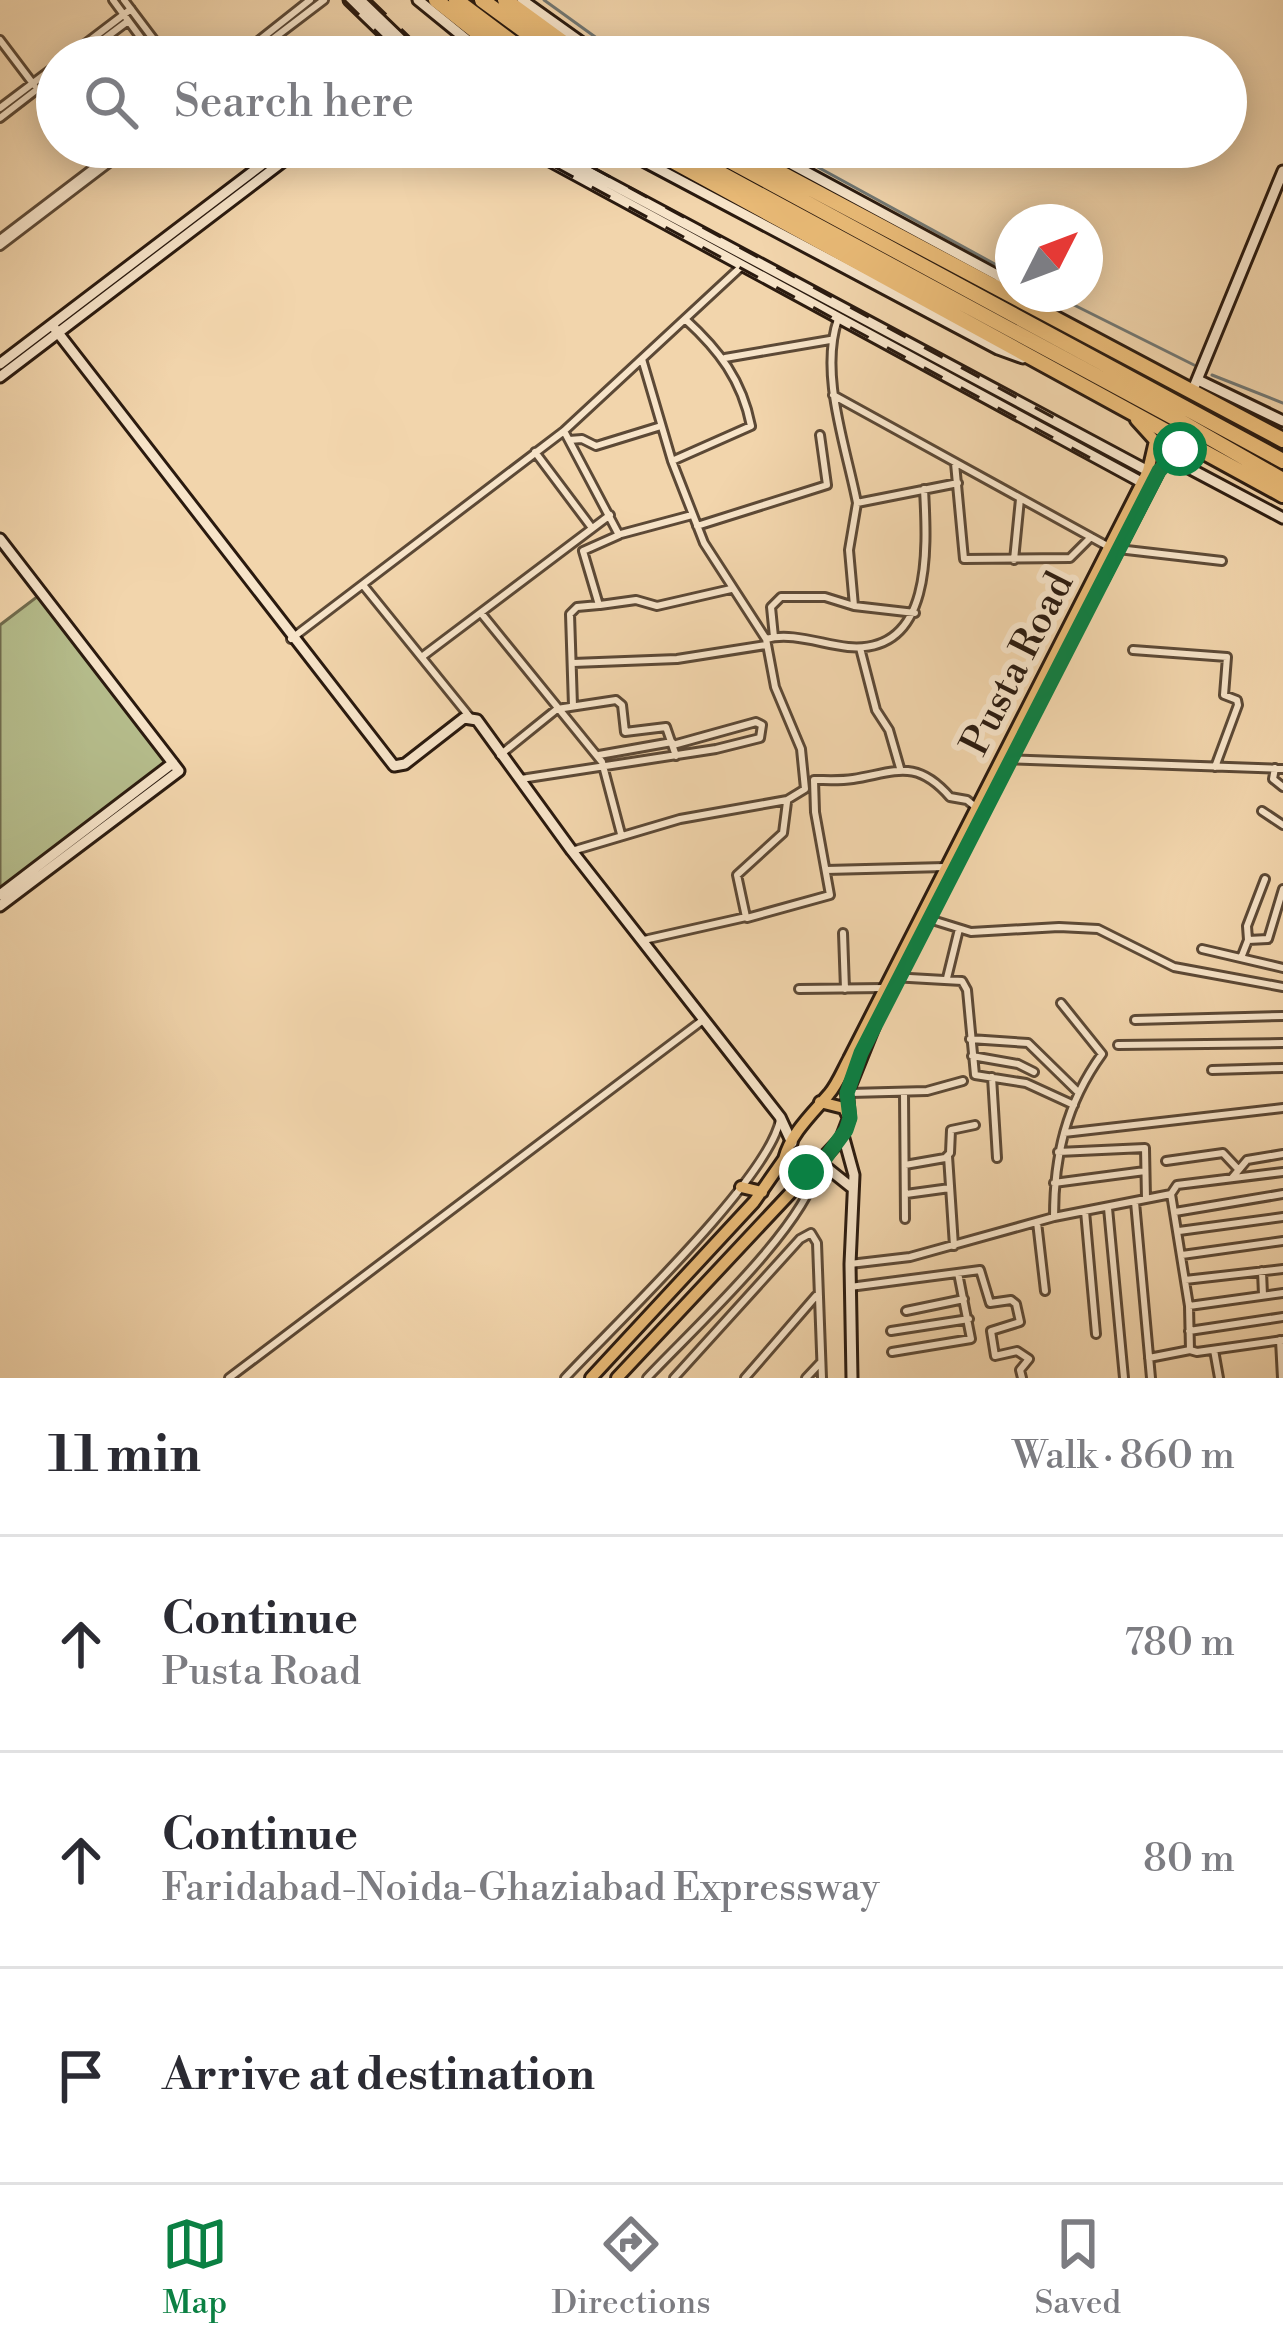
<!DOCTYPE html>
<html lang="en">
<head>
<meta charset="utf-8">
<style>
  :root { --surface:#fff; --page:#f2f2f3; --text:#2b2b33; --muted:#7c7c81; --line:#e1e1e2; --accent:#0b8043 }
  body { margin:0; font-family:"Libre Bodoni",serif; background:var(--page); color:var(--text) }
  .compass { position:absolute; left:995px; top:204px; width:108px; height:108px; border-radius:50%; background:var(--surface); box-shadow:0 6px 30px #0003; rotate:48deg }
  .stop { position:absolute; width:36px; height:36px; margin:-27px; border:9px solid #0b8043; border-radius:50%; background:#fff }
  .stop.end { background:#0b8043; border-color:#fff; box-shadow:0 3px 12px #0008 }
  .list { margin:0; padding:0; list-style:none }
  h2 { display:flex; justify-content:space-between; align-items:center; height:156px; margin:0; padding:0 48px; font-size:51px }
  h2 small { font-size:39px; font-weight:400; color:var(--muted) }
  .list li { display:grid; grid-template-columns:78px 1fr auto; gap:36px; align-items:center; box-sizing:border-box; height:216px; padding:0 48px; border-top:3px solid var(--line) }
  .list b { display:block; font-size:45px; white-space:nowrap }
  .list p { margin:0; font-size:39px; white-space:nowrap; color:var(--muted) }
  .list em { font-size:39px; font-style:normal; color:var(--muted) }
  .icon { flex:none; width:66px; height:66px; fill:none; stroke:currentColor; stroke-width:2; stroke-linecap:round; stroke-linejoin:round }
  .map { position:relative; flex:none; width:1283px; height:1378px; overflow:hidden }
  .search { position:absolute; background:var(--surface); box-shadow:0 6px 30px #0003; left:36px; right:36px; top:36px; height:132px; display:flex; align-items:center; gap:30px; box-sizing:border-box; padding:0 42px; border-radius:66px; color:var(--muted); font-size:45px }
  .sheet { height:804px; background:var(--surface) }
  nav { display:flex; justify-content:space-around; align-items:center; box-sizing:border-box; height:168px; border-top:3px solid var(--line); background:var(--surface); font-size:33px; color:var(--muted) }
  nav a { display:grid; justify-items:center; gap:6px }
  nav .on { color:var(--accent) }
  .map>svg:first-child { display:block }
</style>
</head>
<body>
<div class="map">
<svg width="1283" height="1378" viewBox="0 0 1283 1378">
  <rect width="100%" height="100%" fill="#f2d5ac"/>
  <filter id="stains"><feTurbulence type="fractalNoise" baseFrequency=".00167" numOctaves="4"/><feColorMatrix values="0 0 0 0 .2 0 0 0 0 .09 0 0 0 0 .02 0 0 0 .5 -.17"/></filter>
  <radialGradient id="worn" r=".72"><stop offset=".6" stop-color="#630" stop-opacity="0"/><stop offset="1" stop-color="#630" stop-opacity=".3"/></radialGradient>
  <!-- green -->
  <path fill="#b6be8d" stroke="#706c4e" stroke-width="3" d="M 42,593 L 179,771 L 0,899 L 0,625 Z"/>
  <g fill="none" stroke-linecap="round" stroke-linejoin="round">
    <!-- stream -->
    <path stroke="#717773" stroke-width="3" d="M 544,0 L 623,57
      M 781,147 L 1013,274
      M 1052,294 L 1194,365
      M 1212,375 L 1283,403"/>
    <defs>
      <path id="street" d="M 113,0 L 155,57
        M 124,0 L 167,57
        M 0,40 L 34,85
        M 68,57 L 131,9
        M 80,57 L 128,21
        M 238,57 L 310,0
        M 249,57 L 324,0
        M 0,108 L 57,65
        M 0,118 L 57,74
        M 0,239 L 121,147
        M 0,246 L 130,147
        M 838,319 C 819,374 846,446 857,503 L 958,483
        M 725,358 L 830,340
        M 833,395 L 1109,547
        M 564,431 L 619,535 L 583,551 L 599,605 L 577,607 L 570,614 L 573,706
        M 569,440 L 582,439 L 596,446 L 661,426
        M 535,452 L 592,528
        M 672,461 L 751,426 C 742,380 719,350 685,319
        M 955,463 L 964,559 L 1070,558 L 1091,537
        M 857,503 L 849,550 L 854,606 L 915,613
        M 697,526 L 827,485 L 820,435
        M 621,534 L 692,515
        M 1118,549 L 1222,561
        M 1014,560 L 1020,499
        M 363,585 L 469,716
        M 600,605 L 636,600 L 657,606 L 731,589
        M 481,613 L 602,762 L 621,834
        M 774,637 L 771,607 L 781,597 L 825,597 L 854,606
        M 291,639 L 564,431 L 743,265
        M 766,639 C 792,632 821,644 848,647 C 934,655 927,546 924,489
        M 860,648 L 876,710 L 889,730 L 900,768
        M 1133,650 L 1227,657 L 1224,695 L 1237,700 L 1238,705 L 1215,767
        M 423,656 L 610,515
        M 573,663 L 677,659 L 766,645
        M 500,755 L 557,709 L 616,700 L 622,705 L 625,732 L 666,727 L 676,756
        M 599,755 L 672,742
        M 1003,759 L 1283,769
        M 1275,768 L 1273,779 L 1283,787
        M 521,779 L 716,749 L 760,738 L 762,725 L 756,722 L 673,745
        M 814,780 C 826,780 840,781 853,779 C 896,772 916,758 950,797 L 967,800 L 978,809
        M 1262,811 L 1283,825
        M 572,851 L 680,819 L 787,800 L 805,789 L 801,749 L 775,687 L 766,639 L 704,543 L 672,461 L 642,359
        M 826,870 L 945,867
        M 747,918 L 830,895 L 815,812 L 814,780
        M 929,919 L 971,932 L 1059,927 L 1098,929 L 1174,967 L 1283,987
        M 843,933 L 845,989
        M 644,940 L 746,917 L 737,875 L 783,833 L 787,802
        M 1248,940 L 1247,926 L 1265,879
        M 1202,949 L 1283,968
        M 1241,958 L 1248,940 L 1268,939 L 1283,889
        M 892,977 L 962,981 L 967,990 L 975,1075 L 1026,1083 L 1074,1105
        M 947,978 L 959,929
        M 799,989 L 885,988
        M 1061,1003 L 1102,1054 C 1066,1104 1054,1156 1054,1217 L 1171,1194
        M 1135,1020 L 1283,1016
        M 970,1039 L 1028,1043 L 1078,1092
        M 1118,1045 L 1283,1043
        M 972,1056 L 1018,1064 L 1034,1072
        M 1212,1070 L 1283,1068
        M 992,1077 L 997,1158
        M 850,1093 L 927,1091 L 963,1081
        M 904,1093 L 905,1219
        M 1064,1133 L 1283,1108
        M 1058,1152 L 1145,1148 L 1146,1199
        M 948,1156 L 954,1246
        M 1166,1161 L 1223,1153 L 1238,1169
        M 905,1165 L 945,1158 L 950,1153 L 951,1130 L 975,1125
        M 1283,1172 L 1177,1185 L 1171,1194 L 1189,1306 L 1190,1350 L 1197,1352 L 1283,1340
        M 1232,1178 L 1247,1160 L 1283,1154
        M 1054,1183 L 1145,1171
        M 906,1194 L 950,1188
        M 1135,1202 L 1151,1378
        M 1108,1208 L 1124,1378
        M 1085,1211 L 1096,1334
        M 1175,1212 L 1283,1194
        M 1037,1222 L 1045,1291
        M 1179,1231 L 1283,1217
        M 1182,1255 L 1283,1241
        M 850,1264 L 910,1257 L 1054,1217
        M 1262,1271 L 1263,1295
        M 1185,1280 L 1283,1269
        M 850,1287 L 980,1270 L 990,1303 L 1011,1300 L 1016,1304 L 1020,1322 L 991,1331 L 995,1356 L 1017,1351 L 1029,1359 L 1020,1370 L 1022,1378
        M 1189,1306 L 1283,1293
        M 906,1311 L 964,1299
        M 891,1331 L 969,1319
        M 1189,1331 L 1283,1317
        M 1280,1340 L 1282,1378
        M 1214,1350 L 1219,1378
        M 892,1352 L 971,1339 L 958,1273
        M 1149,1358 L 1190,1350
        M 229,1378 L 703,1020
        M 565,1378 C 613,1326 768,1180 780,1120
        M 647,1378 C 691,1331 805,1227 817,1169
        M 674,1378 L 800,1239 L 811,1233 L 817,1243 L 822,1378
        M 745,1378 L 816,1296
        M 806,1378 L 821,1362"/>
      <path id="secondary" d="M 349,0 L 408,57
        M 360,0 L 419,57
        M 418,0 L 488,57
        M 522,0 L 602,57
        M 524,147 L 1143,483
        M 542,147 L 1148,471
        M 617,147 L 998,349 L 1023,358
        M 760,147 L 997,275 L 1013,288
        M 52,325 L 394,766 L 405,764 L 464,718 L 477,720 L 572,851 L 780,1117 L 792,1143
        M 0,364 L 285,147
        M 0,377 L 302,147
        M 1198,380 L 1283,421
        M 1192,392 L 1283,171
        M 1168,457 L 1283,518
        M 0,539 L 179,771 L 0,906
        M 0,895 L 173,763
        M 843,1135 L 854,1175 L 850,1264 L 852,1378
        M 821,1163 L 851,1187"/>
      <path id="primary" d="M 1101,582 L 1163,462 L 1194,445
        M 849,1118 L 847,1093 L 874,1026
        M 807,1172 L 790,1168 L 784,1159 C 791,1133 812,1114 829,1094 C 837,1085 843,1070 849,1059 L 1148,471 L 1155,441 L 1136,420
        M 741,1187 L 762,1192
        M 591,1378 L 754,1202 L 784,1159
        M 617,1378 L 841,1139 L 849,1118 L 844,1108 L 820,1102"/>
      <path id="highway" d="M 436,0 L 508,57
        M 456,0 L 532,57
        M 482,0 L 560,57
        M 505,0 L 583,57
        M 647,147 L 1283,495
        M 672,147 L 1180,421 L 1283,480
        M 704,147 L 1283,461
        M 732,147 L 1283,440"/>
    </defs>
    <!-- street casing -->
    <use href="#street" stroke="#5c4936" stroke-width="12"/>
    <!-- secondary casing -->
    <use href="#secondary" stroke="#2a1a0f" stroke-width="15"/>
    <!-- primary casing -->
    <use href="#primary" stroke="#2a1a0f" stroke-width="16"/>
    <!-- highway casing -->
    <use href="#highway" stroke="#2a1a0f" stroke-width="20"/>
    <!-- street -->
    <use href="#street" stroke="#f7e4c9" stroke-width="6"/>
    <!-- secondary -->
    <use href="#secondary" stroke="#f7e4c9" stroke-width="9"/>
    <!-- primary -->
    <use href="#primary" stroke="#e9ba76" stroke-width="10"/>
    <!-- highway -->
    <use href="#highway" stroke="#e9ba76" stroke-width="14"/>
    <!-- rail -->
    <path stroke="#2a1a0f" stroke-width="3" stroke-dasharray="21 21" stroke-linecap="butt" d="M 344,0 L 402,57
      M 371,0 L 430,57
      M 518,147 L 1105,466
      M 555,147 L 1071,427"/>
  </g>
  <g fill="none" stroke-linecap="round" stroke-linejoin="round">
    <!-- route -->
    <path stroke="#0b8043" stroke-width="15" d="M 806,1172 L 818,1168 L 846,1130 L 850,1118 L 847,1093 L 861,1053 L 1159,471 L 1180,449"/>
  </g>
  <g text-anchor="middle" dominant-baseline="central" stroke-width="12" stroke-linejoin="round" paint-order="stroke">
    <!-- street labels -->
    <g font-size="39" fill="#2a1a0f" stroke="#f7e4c9">
      <text transform="translate(1018 664) rotate(-63)">Pusta Road</text>
    </g>
  </g>
  <rect width="100%" height="100%" filter="url(#stains)"/>
  <rect width="100%" height="100%" fill="url(#worn)"/>
</svg>
<svg class="compass" viewBox="-18 -18 36 36"><path d="M0-13l5 13h-10z" fill="#e53935"/><path d="M0 13l5-13h-10z" fill="#7c7c81"/></svg>
<div class="stop" style="left:1180px;top:449px"></div>
<div class="stop end" style="left:806px;top:1172px"></div>
<div class="search"><svg class="icon" aria-label="search" viewBox="0 0 24 24"><circle cx="10" cy="10" r="6"/><path d="M15 15l6 6"/></svg>Search here</div>
</div>
<section class="sheet">
<h2>11 min<small>Walk · 860 m</small></h2>
<ul class="list">
<li><svg class="icon" aria-label="ahead" viewBox="0 0 24 24"><path d="M12 20V5M6 11l6-6 6 6"/></svg><div><b>Continue</b><p>Pusta Road</p></div><em>780 m</em></li>
<li><svg class="icon" aria-label="ahead" viewBox="0 0 24 24"><path d="M12 20V5M6 11l6-6 6 6"/></svg><div><b>Continue</b><p>Faridabad-Noida-Ghaziabad Expressway</p></div><em>80 m</em></li>
<li><svg class="icon" aria-label="arrive" viewBox="0 0 24 24"><path d="M6 21V4h12l-3 4 3 4H6"/></svg><div><b>Arrive at destination</b></div></li>
</ul>
</section>
<nav>
<a class="on"><svg class="icon" aria-label="map" viewBox="0 0 24 24"><path d="M3 6l6-2 6 2 6-2v14l-6 2-6-2-6 2zM9 4v14M15 6v14"/></svg>Map</a>
<a><svg class="icon" aria-label="directions" viewBox="0 0 24 24"><path d="M12 3l9 9-9 9-9-9zM9 14v-3h6M13 9l2 2-2 2"/></svg>Directions</a>
<a><svg class="icon" aria-label="saved" viewBox="0 0 24 24"><path d="M7 4h10v16l-5-4-5 4z"/></svg>Saved</a>
</nav>
</body>
</html>
